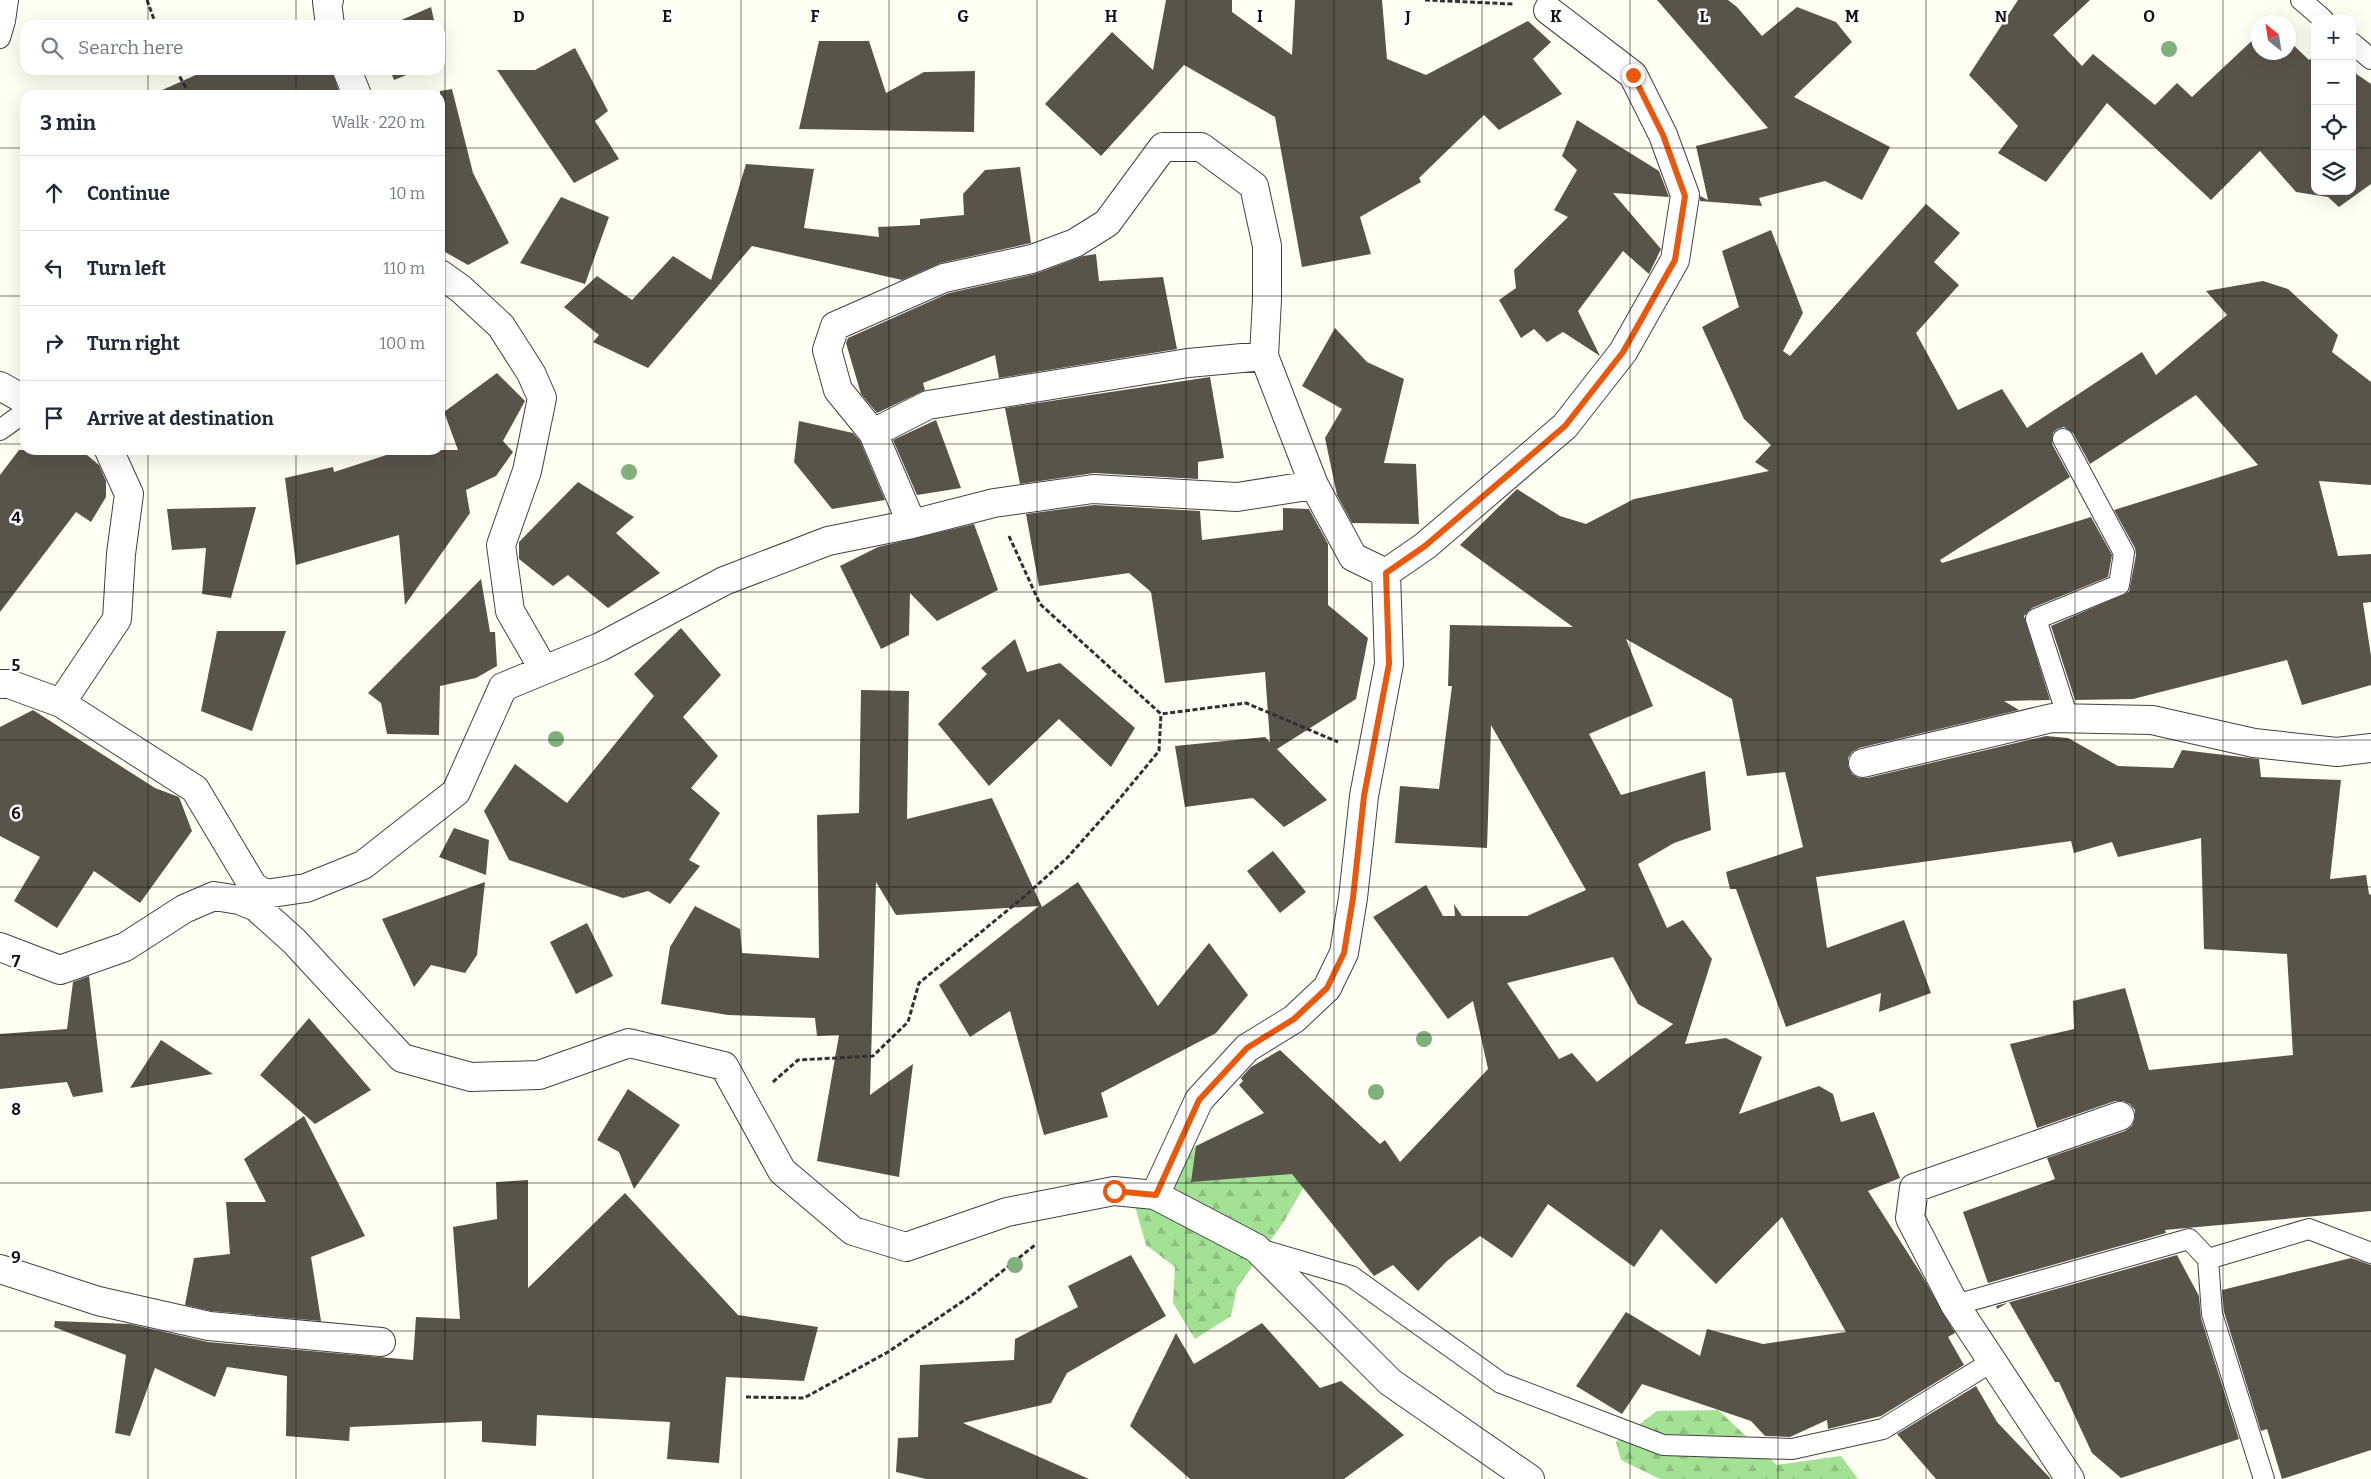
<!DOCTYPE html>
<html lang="en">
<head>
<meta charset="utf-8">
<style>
  :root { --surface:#fff; --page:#f6f6f7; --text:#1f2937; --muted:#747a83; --line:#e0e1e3 }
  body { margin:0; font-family:Bitter,serif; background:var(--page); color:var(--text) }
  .controls { position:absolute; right:15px; top:15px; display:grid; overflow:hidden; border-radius:10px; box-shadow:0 5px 20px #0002 }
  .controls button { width:45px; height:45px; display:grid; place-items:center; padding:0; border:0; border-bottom:1px solid var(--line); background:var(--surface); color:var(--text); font:25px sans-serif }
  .compass { position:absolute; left:2251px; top:15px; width:45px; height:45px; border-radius:50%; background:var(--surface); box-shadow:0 5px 20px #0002; rotate:330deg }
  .stop { position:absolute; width:15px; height:15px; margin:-11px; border:4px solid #ea580c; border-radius:50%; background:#fff }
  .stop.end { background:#ea580c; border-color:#fff; box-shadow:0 1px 5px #0008 }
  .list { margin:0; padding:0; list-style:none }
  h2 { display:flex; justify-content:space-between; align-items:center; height:65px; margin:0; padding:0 20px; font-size:21px }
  h2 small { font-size:16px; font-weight:400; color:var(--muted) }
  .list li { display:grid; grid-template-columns:32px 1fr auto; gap:15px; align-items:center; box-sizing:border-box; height:75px; padding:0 20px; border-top:1px solid var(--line) }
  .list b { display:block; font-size:19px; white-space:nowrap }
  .list em { font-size:16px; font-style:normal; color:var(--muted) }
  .icon { flex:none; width:28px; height:28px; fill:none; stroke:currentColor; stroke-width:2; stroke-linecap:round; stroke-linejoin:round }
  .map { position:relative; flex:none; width:2371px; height:1479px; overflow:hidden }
  .search { position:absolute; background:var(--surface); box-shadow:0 5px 20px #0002; left:20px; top:20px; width:425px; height:55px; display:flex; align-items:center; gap:12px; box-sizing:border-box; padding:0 18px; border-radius:15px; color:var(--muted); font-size:19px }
  .panel { position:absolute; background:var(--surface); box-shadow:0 5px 20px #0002; left:20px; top:90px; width:425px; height:365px; border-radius:15px }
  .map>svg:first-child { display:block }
</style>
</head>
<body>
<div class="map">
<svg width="2371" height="1479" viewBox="0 0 2371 1479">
  <defs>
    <pattern id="forest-firs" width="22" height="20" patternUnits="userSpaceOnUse" patternTransform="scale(1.25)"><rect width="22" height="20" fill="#a3e194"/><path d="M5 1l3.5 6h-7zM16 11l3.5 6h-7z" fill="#8bc07e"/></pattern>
  </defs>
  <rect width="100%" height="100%" fill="#fefff2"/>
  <!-- forest -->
  <path fill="url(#forest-firs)" d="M 1196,1146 L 1279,1155 L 1305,1185 L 1283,1223 L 1237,1288 L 1231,1316 L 1195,1339 L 1173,1303 L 1175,1267 L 1146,1245 L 1131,1192 Z
    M 1718,1410 L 1777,1465 L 1841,1456 L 1858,1479 L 1660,1479 L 1621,1460 L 1616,1442 L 1657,1411 Z"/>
  <!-- building -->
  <path fill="#59544a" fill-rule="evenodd" d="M 1166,0 L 1232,0 L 1232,12 L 1292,55 L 1295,0 L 1382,0 L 1387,59 L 1426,75 L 1528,21 L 1551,42 L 1533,59 L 1562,94 L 1499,130 L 1484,115 L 1419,178 L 1421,182 L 1360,217 L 1371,254 L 1302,267 L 1275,117 L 1184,65 L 1101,156 L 1045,104 L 1112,32 L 1153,70 Z
    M 1657,0 L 1728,0 L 1737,7 L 1762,36 L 1797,7 L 1836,22 L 1852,42 L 1794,97 L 1890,147 L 1862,200 L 1825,181 L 1759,198 L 1762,206 L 1700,201 L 1700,196 L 1708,200 L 1696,146 L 1768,128 Z
    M 2018,0 L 2090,0 L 2053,35 L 2082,66 L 2093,54 L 2155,105 L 2177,83 L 2192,97 L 2258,35 L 2258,52 L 2288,52 L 2288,40 L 2309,60 L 2315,56 L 2315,191 L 2352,191 L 2352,71 L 2371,84 L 2371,184 L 2339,207 L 2328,197 L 2296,192 L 2260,151 L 2211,200 L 2107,103 L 2046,182 L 1998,153 L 2018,126 L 1969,75 Z
    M 431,7 L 435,25 L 390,25 Z
    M 819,41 L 869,41 L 886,93 L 924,72 L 975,71 L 974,132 L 799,129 Z
    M 575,48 L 608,111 L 595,121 L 619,159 L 574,183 L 497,70 L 535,70 Z
    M 207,70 L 332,70 L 340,95 L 151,95 Z
    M 390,70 L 419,70 L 394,80 Z
    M 452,89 L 473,173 L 509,243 L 468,265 L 440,249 L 440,91 Z
    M 1577,120 L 1659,171 L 1669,197 L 1613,193 L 1661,249 L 1649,274 L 1623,251 L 1578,311 L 1600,356 L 1563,332 L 1547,342 L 1534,329 L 1521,338 L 1499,300 L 1516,288 L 1514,270 L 1568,217 L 1554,210 L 1577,170 L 1562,156 Z
    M 746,164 L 814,169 L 804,228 L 879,237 L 878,227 L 920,225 L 920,219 L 964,215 L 963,194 L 985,170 L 1020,167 L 1031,243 L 941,263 L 902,280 L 752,246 L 648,368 L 593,342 L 599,335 L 564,307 L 597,276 L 632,300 L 673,256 L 711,280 Z
    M 561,197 L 609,217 L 585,284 L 520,263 Z
    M 1926,204 L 1960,233 L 1934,262 L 1959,285 L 1916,333 L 1958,410 L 2002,389 L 2027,428 L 2142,352 L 2156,375 L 2227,315 L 2206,291 L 2263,281 L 2288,289 L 2338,335 L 2332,352 L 2371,382 L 2371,485 L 2319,481 L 2338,556 L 2371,554 L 2371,602 L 2363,603 L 2371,656 L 2371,685 L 2302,705 L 2287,660 L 2133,699 L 2075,700 L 2051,626 L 2129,592 L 2136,555 L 2135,548 L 2114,510 L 2258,465 L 2196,395 L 2090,464 L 2073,433 L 2064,427 L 2057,429 L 2053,433 L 2052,444 L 2070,477 L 1940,560 L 1942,563 L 2091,517 L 2112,555 L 2108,577 L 2032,608 L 2024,616 L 2050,700 L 2004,701 L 2019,710 L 1859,748 L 1852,752 L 1848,758 L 1848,766 L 1852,774 L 1859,778 L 1867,778 L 2046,736 L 2068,738 L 2118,766 L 2173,768 L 2182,750 L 2259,759 L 2261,777 L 2341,780 L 2330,879 L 2366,875 L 2369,894 L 2371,895 L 2371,1211 L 2165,1230 L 2166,1233 L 1988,1283 L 1963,1212 L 2055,1179 L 2047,1158 L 2125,1131 L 2132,1126 L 2135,1118 L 2135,1110 L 2130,1104 L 2123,1101 L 2115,1101 L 2037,1128 L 2010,1044 L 2074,1029 L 2073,1001 L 2125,988 L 2149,1070 L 2293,1055 L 2287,954 L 2204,949 L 2201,838 L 2118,857 L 2112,842 L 2074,853 L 2071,841 L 1816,877 L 1827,948 L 1904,920 L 1931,993 L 1879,1012 L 1881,993 L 1786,1027 L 1736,889 L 1730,889 L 1726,872 L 1803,847 L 1785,772 L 1747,776 L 1732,699 L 1626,639 L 1653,706 L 1589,734 L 1621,795 L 1705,771 L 1711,830 L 1674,843 L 1638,864 L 1667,928 L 1683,920 L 1712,959 L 1685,1044 L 1726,1038 L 1762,1057 L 1739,1114 L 1819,1086 L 1833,1094 L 1841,1122 L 1874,1112 L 1900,1178 L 1868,1191 L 1920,1272 L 1955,1333 L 1948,1337 L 1964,1365 L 1881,1416 L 1828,1429 L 1827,1420 L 1790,1437 L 1765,1436 L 1751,1421 L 1642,1384 L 1622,1414 L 1576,1386 L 1626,1312 L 1700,1356 L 1707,1329 L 1763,1344 L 1846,1332 L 1782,1217 L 1716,1284 L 1661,1229 L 1634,1267 L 1548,1204 L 1512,1258 L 1480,1236 L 1447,1261 L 1418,1291 L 1393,1265 L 1374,1276 L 1292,1174 L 1191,1182 L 1196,1146 L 1264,1113 L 1239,1085 L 1243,1081 L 1241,1078 L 1251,1067 L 1280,1050 L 1380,1144 L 1385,1140 L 1400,1162 L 1488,1069 L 1473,1001 L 1448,1019 L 1373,917 L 1426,885 L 1443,916 L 1455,916 L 1454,904 L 1462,916 L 1527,916 L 1586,890 L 1491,725 L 1487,848 L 1395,843 L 1400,786 L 1439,789 L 1452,686 L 1448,686 L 1450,625 L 1573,627 L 1460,545 L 1517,489 L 1560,516 L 1586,524 L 1634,499 L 1769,471 L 1755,462 L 1771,445 L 1744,419 L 1702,327 L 1739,307 L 1722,251 L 1771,230 L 1803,313 L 1783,351 L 1790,356 ZM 1613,957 L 1638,1004 L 1673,1024 L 1597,1082 L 1572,1053 L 1559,1059 L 1507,983 Z
    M 1096,254 L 1099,281 L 1163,277 L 1177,349 L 999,378 L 995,355 L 923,383 L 925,390 L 877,413 L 861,394 L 846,343 L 848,338 L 949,293 L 1035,274 L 1083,256 Z
    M 1335,328 L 1367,362 L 1404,379 L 1384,463 L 1416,464 L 1419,524 L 1352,523 L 1337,495 L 1325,438 L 1342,409 L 1302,386 Z
    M 497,373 L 525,401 L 503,441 L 513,452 L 496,476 L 466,490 L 470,513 L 405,605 L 399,535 L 296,565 L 285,478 L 333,467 L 334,472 L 402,450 L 458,450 L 444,412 Z
    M 1210,377 L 1224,458 L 1198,462 L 1198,479 L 1094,473 L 1020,484 L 1005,408 Z
    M 936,420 L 961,488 L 917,495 L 893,440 Z
    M 799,421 L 853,433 L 860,441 L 885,500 L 832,509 L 794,462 Z
    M 19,450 L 81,450 L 99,465 L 106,481 L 106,497 L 91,522 L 76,512 L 0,612 L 0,475 Z
    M 578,482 L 634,517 L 616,533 L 660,573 L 608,608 L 568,575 L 553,586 L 519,559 L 519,542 Z
    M 1094,505 L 1200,511 L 1202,540 L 1283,530 L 1283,508 L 1309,509 L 1328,544 L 1328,605 L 1368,638 L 1356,699 L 1277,749 L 1327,800 L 1284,827 L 1253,798 L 1185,807 L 1175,746 L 1265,737 L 1270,742 L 1265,672 L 1165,683 L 1151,592 L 1129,573 L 1039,586 L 1026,514 Z
    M 256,507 L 231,598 L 202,594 L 206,548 L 172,550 L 167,509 Z
    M 974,524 L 998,590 L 937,621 L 910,593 L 909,635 L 881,649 L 840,566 L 878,547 Z
    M 481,579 L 490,632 L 495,632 L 497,666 L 476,678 L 440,686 L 439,735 L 387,734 L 381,703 L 368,693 Z
    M 681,628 L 721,675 L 683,717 L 718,756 L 691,788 L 720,813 L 689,860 L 700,866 L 670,904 L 648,891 L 623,898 L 509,860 L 484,811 L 515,764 L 567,803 L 654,696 L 634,674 Z
    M 217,631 L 286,631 L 252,731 L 201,711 Z
    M 1015,639 L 1027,672 L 1060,663 L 1135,728 L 1111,767 L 1059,719 L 989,786 L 938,724 L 987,674 L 981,668 Z
    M 861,690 L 909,691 L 907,819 L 992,798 L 1042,907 L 1078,882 L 1158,1006 L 1209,943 L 1248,995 L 1216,1033 L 1101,1093 L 1108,1117 L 1044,1135 L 1010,1011 L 970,1037 L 939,985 L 1039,906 L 896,915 L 876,882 L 870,1095 L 913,1064 L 899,1177 L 817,1161 L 839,1035 L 817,1036 L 815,1018 L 728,1015 L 661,1004 L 670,947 L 695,906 L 740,929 L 742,953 L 819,958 L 817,815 L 859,813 Z
    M 33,710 L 155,788 L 179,797 L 192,831 L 140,903 L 94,871 L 57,928 L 14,901 L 40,857 L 0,836 L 0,727 Z
    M 454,828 L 489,840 L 486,875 L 439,857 Z
    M 1273,851 L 1306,892 L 1280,913 L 1247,871 Z
    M 485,882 L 477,955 L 465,973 L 431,965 L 414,987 L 382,919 Z
    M 587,923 L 613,976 L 576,994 L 550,942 Z
    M 89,976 L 103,1092 L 73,1097 L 67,1082 L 0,1089 L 0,1034 L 67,1029 L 73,982 Z
    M 309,1018 L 371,1090 L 315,1124 L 260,1075 Z
    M 161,1040 L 213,1074 L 130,1088 Z
    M 628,1089 L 680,1125 L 634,1189 L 619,1152 L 597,1140 Z
    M 304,1116 L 365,1236 L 311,1257 L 321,1321 L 211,1311 L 185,1305 L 194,1258 L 230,1254 L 226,1202 L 266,1202 L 244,1159 Z
    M 528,1180 L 528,1288 L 625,1193 L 738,1315 L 818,1327 L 804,1381 L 726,1377 L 719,1463 L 667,1459 L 670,1422 L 537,1415 L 536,1446 L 482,1442 L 482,1421 L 350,1427 L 349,1441 L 286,1436 L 287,1376 L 227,1367 L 215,1397 L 155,1368 L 130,1436 L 115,1433 L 126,1355 L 54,1327 L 55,1321 L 130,1324 L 208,1342 L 413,1360 L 416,1317 L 460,1319 L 453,1227 L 497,1219 L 496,1182 Z
    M 1131,1255 L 1166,1316 L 1067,1373 L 1051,1403 L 963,1423 L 1089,1479 L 926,1479 L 896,1472 L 898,1438 L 918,1437 L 920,1365 L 1014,1360 L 1015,1339 L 1078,1307 L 1068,1286 Z
    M 2177,1255 L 2199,1296 L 2201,1318 L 2239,1439 L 2121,1478 L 2092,1453 L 2059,1382 L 2055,1382 L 2009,1302 L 1997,1309 L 1996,1306 Z
    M 2351,1258 L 2371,1265 L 2371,1450 L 2282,1479 L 2267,1429 L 2261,1431 L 2224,1312 L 2222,1290 Z
    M 1262,1323 L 1320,1388 L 1341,1381 L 1404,1435 L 1344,1479 L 1190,1479 L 1130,1426 L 1176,1333 L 1194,1364 Z
    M 1976,1386 L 1997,1422 L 2051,1479 L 1936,1479 L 1897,1434 Z"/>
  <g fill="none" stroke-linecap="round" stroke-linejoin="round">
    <defs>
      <path id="service" d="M 2301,0 L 2323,19
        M 0,38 L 5,21 L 8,0
        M 2352,43 L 2371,59
        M 0,430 L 25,412
        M 2063,439 L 2124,553 L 2119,585 L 2036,619 L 2068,718
        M 1259,1249 L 1351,1276 L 1501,1383 L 1663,1445 L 1792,1449 L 1883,1429 L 1993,1361
        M 2208,1259 L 2212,1314 L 2264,1479
        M 1955,1305 L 2189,1239 L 2208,1259 L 2309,1229 L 2371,1253"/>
      <path id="minor" d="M 329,0 L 327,2 L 330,25
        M 347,70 L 357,95
        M 440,274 L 461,289 L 501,326 L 531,373 L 542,398 L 527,471 L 501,545 L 510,611 L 544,670
        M 0,386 L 25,400
        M 873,433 L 928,405 L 1188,363 L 1264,356
        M 109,450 L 129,494 L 121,554 L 117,619 L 61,703 L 195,789 L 253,886 L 265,894 L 306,888 L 363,865 L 456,792 L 503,687 L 600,647 L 724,581 L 828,541 L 912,524 L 994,503 L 1093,489 L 1237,497 L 1314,485
        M 912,524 L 873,433 L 838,390 L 827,350 L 835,326 L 944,278 L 1032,259 L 1075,243 L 1107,223 L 1163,147 L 1201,147 L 1254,186 L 1267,246 L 1267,299 L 1264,356 L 1314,485 L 1353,557 L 1386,573 L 1425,546 L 1565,426 L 1623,352 L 1675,260 L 1685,195 L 1663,135 L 1633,75 L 1548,10
        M 0,684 L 9,684 L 61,703
        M 1863,763 L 2052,718 L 2152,720 L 2254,743 L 2337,752 L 2371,748
        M 0,947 L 60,970 L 125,947 L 184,909 L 214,896 L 239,900 L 256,907 L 294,941 L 402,1058 L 471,1077 L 539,1075 L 629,1043 L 724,1066 L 782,1171 L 853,1231 L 906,1247 L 1007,1212 L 1114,1191 L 1155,1195 L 1256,1248 L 1390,1382 L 1530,1479
        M 1155,1195 L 1199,1100 L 1247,1048 L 1294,1019 L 1327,988 L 1344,953 L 1353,898 L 1364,796 L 1389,664 L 1386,573
        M 0,1269 L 98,1301 L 209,1326 L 381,1342
        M 2070,1479 L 1955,1305 L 1910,1218 L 1914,1188 L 2120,1116"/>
    </defs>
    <!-- service casing -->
    <use href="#service" stroke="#424242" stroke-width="22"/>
    <!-- minor casing -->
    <use href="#minor" stroke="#424242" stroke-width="30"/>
    <!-- path -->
    <path stroke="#313131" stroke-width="3" stroke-dasharray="5 2.5" stroke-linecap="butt" d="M 147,0 L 156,25
      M 1425,0 L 1513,4
      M 176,70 L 190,95
      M 1009,536 L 1040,604 L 1161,714 L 1246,703 L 1338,742
      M 773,1082 L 798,1060 L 873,1056 L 908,1022 L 919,983 L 1025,896 L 1067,858 L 1116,803 L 1159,751 L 1161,714
      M 746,1397 L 804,1398 L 888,1352 L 975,1293 L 1035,1245"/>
    <!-- service -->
    <use href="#service" stroke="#fff" stroke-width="20"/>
    <!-- minor -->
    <use href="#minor" stroke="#fff" stroke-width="28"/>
  </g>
  <!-- trees -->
  <g fill="#80b07c">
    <circle cx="2169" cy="49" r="8"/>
    <circle cx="629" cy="472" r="8"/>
    <circle cx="556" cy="739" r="8"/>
    <circle cx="1424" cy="1039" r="8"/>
    <circle cx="1376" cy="1092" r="8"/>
    <circle cx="1015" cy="1265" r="8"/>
  </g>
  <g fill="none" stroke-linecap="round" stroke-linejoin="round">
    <!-- route -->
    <path stroke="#ea580c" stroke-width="6" d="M 1114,1191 L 1156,1195 L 1199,1100 L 1247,1048 L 1294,1019 L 1327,988 L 1344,953 L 1353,898 L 1364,796 L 1389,664 L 1386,573 L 1425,546 L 1565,426 L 1623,352 L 1675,260 L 1685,196 L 1663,135 L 1633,75"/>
  </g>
  <!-- grid -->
  <path fill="none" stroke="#0f0f0f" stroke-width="1" stroke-opacity="0.55" d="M 148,0 L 148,25M 296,0 L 296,25M 445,0 L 445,1479M 593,0 L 593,1479M 741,0 L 741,1479M 889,0 L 889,1479M 1037,0 L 1037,1479M 1186,0 L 1186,1479M 1334,0 L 1334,1479M 1482,0 L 1482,1479M 1630,0 L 1630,1479M 1778,0 L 1778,1479M 1926,0 L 1926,1479M 2075,0 L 2075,1479M 2223,0 L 2223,1479M 148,70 L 148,95M 296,70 L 296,95M 0,148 L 25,148M 440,148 L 2315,148M 2352,148 L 2371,148M 0,296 L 25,296M 440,296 L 2371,296M 0,444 L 25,444M 440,444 L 2371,444M 148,450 L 148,1479M 296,450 L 296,1479M 0,592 L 2371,592M 0,740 L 2371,740M 0,887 L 2371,887M 0,1035 L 2371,1035M 0,1183 L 2371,1183M 0,1331 L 2371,1331"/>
  <g font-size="16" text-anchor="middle" font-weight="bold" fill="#0f0f0f" stroke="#fff" stroke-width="5" stroke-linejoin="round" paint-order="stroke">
    <text x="519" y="22">D</text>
    <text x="667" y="22">E</text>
    <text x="815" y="22">F</text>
    <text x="963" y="22">G</text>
    <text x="1111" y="22">H</text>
    <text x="1260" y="22">I</text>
    <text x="1408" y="22">J</text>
    <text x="1556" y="22">K</text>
    <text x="1704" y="22">L</text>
    <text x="1852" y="22">M</text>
    <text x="2001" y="22">N</text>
    <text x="2149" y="22">O</text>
    <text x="16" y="523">4</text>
    <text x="16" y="671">5</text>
    <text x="16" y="819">6</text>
    <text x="16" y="967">7</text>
    <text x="16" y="1115">8</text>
    <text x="16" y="1263">9</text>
  </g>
</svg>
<div class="controls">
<button>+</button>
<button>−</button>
<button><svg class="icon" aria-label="locate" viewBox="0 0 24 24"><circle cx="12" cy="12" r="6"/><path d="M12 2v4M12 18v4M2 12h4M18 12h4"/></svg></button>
<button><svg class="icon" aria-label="layers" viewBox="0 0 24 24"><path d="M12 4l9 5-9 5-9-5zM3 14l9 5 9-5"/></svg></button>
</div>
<svg class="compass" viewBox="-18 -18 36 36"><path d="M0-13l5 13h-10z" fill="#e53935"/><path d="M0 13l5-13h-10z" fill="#747a83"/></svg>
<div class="stop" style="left:1114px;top:1191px"></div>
<div class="stop end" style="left:1633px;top:75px"></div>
<div class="search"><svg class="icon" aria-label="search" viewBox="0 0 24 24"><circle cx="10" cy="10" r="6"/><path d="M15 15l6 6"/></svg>Search here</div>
<section class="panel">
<h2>3 min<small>Walk · 220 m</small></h2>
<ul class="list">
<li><svg class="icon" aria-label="ahead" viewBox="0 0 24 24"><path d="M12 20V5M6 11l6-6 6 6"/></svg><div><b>Continue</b></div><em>10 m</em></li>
<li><svg class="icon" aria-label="left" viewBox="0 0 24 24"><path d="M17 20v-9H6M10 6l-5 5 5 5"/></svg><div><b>Turn left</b></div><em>110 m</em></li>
<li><svg class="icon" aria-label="right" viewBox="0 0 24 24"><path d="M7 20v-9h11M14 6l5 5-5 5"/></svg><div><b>Turn right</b></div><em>100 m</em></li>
<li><svg class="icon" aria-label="arrive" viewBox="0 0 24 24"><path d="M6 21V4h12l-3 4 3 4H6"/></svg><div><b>Arrive at destination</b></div></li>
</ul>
</section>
</div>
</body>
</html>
